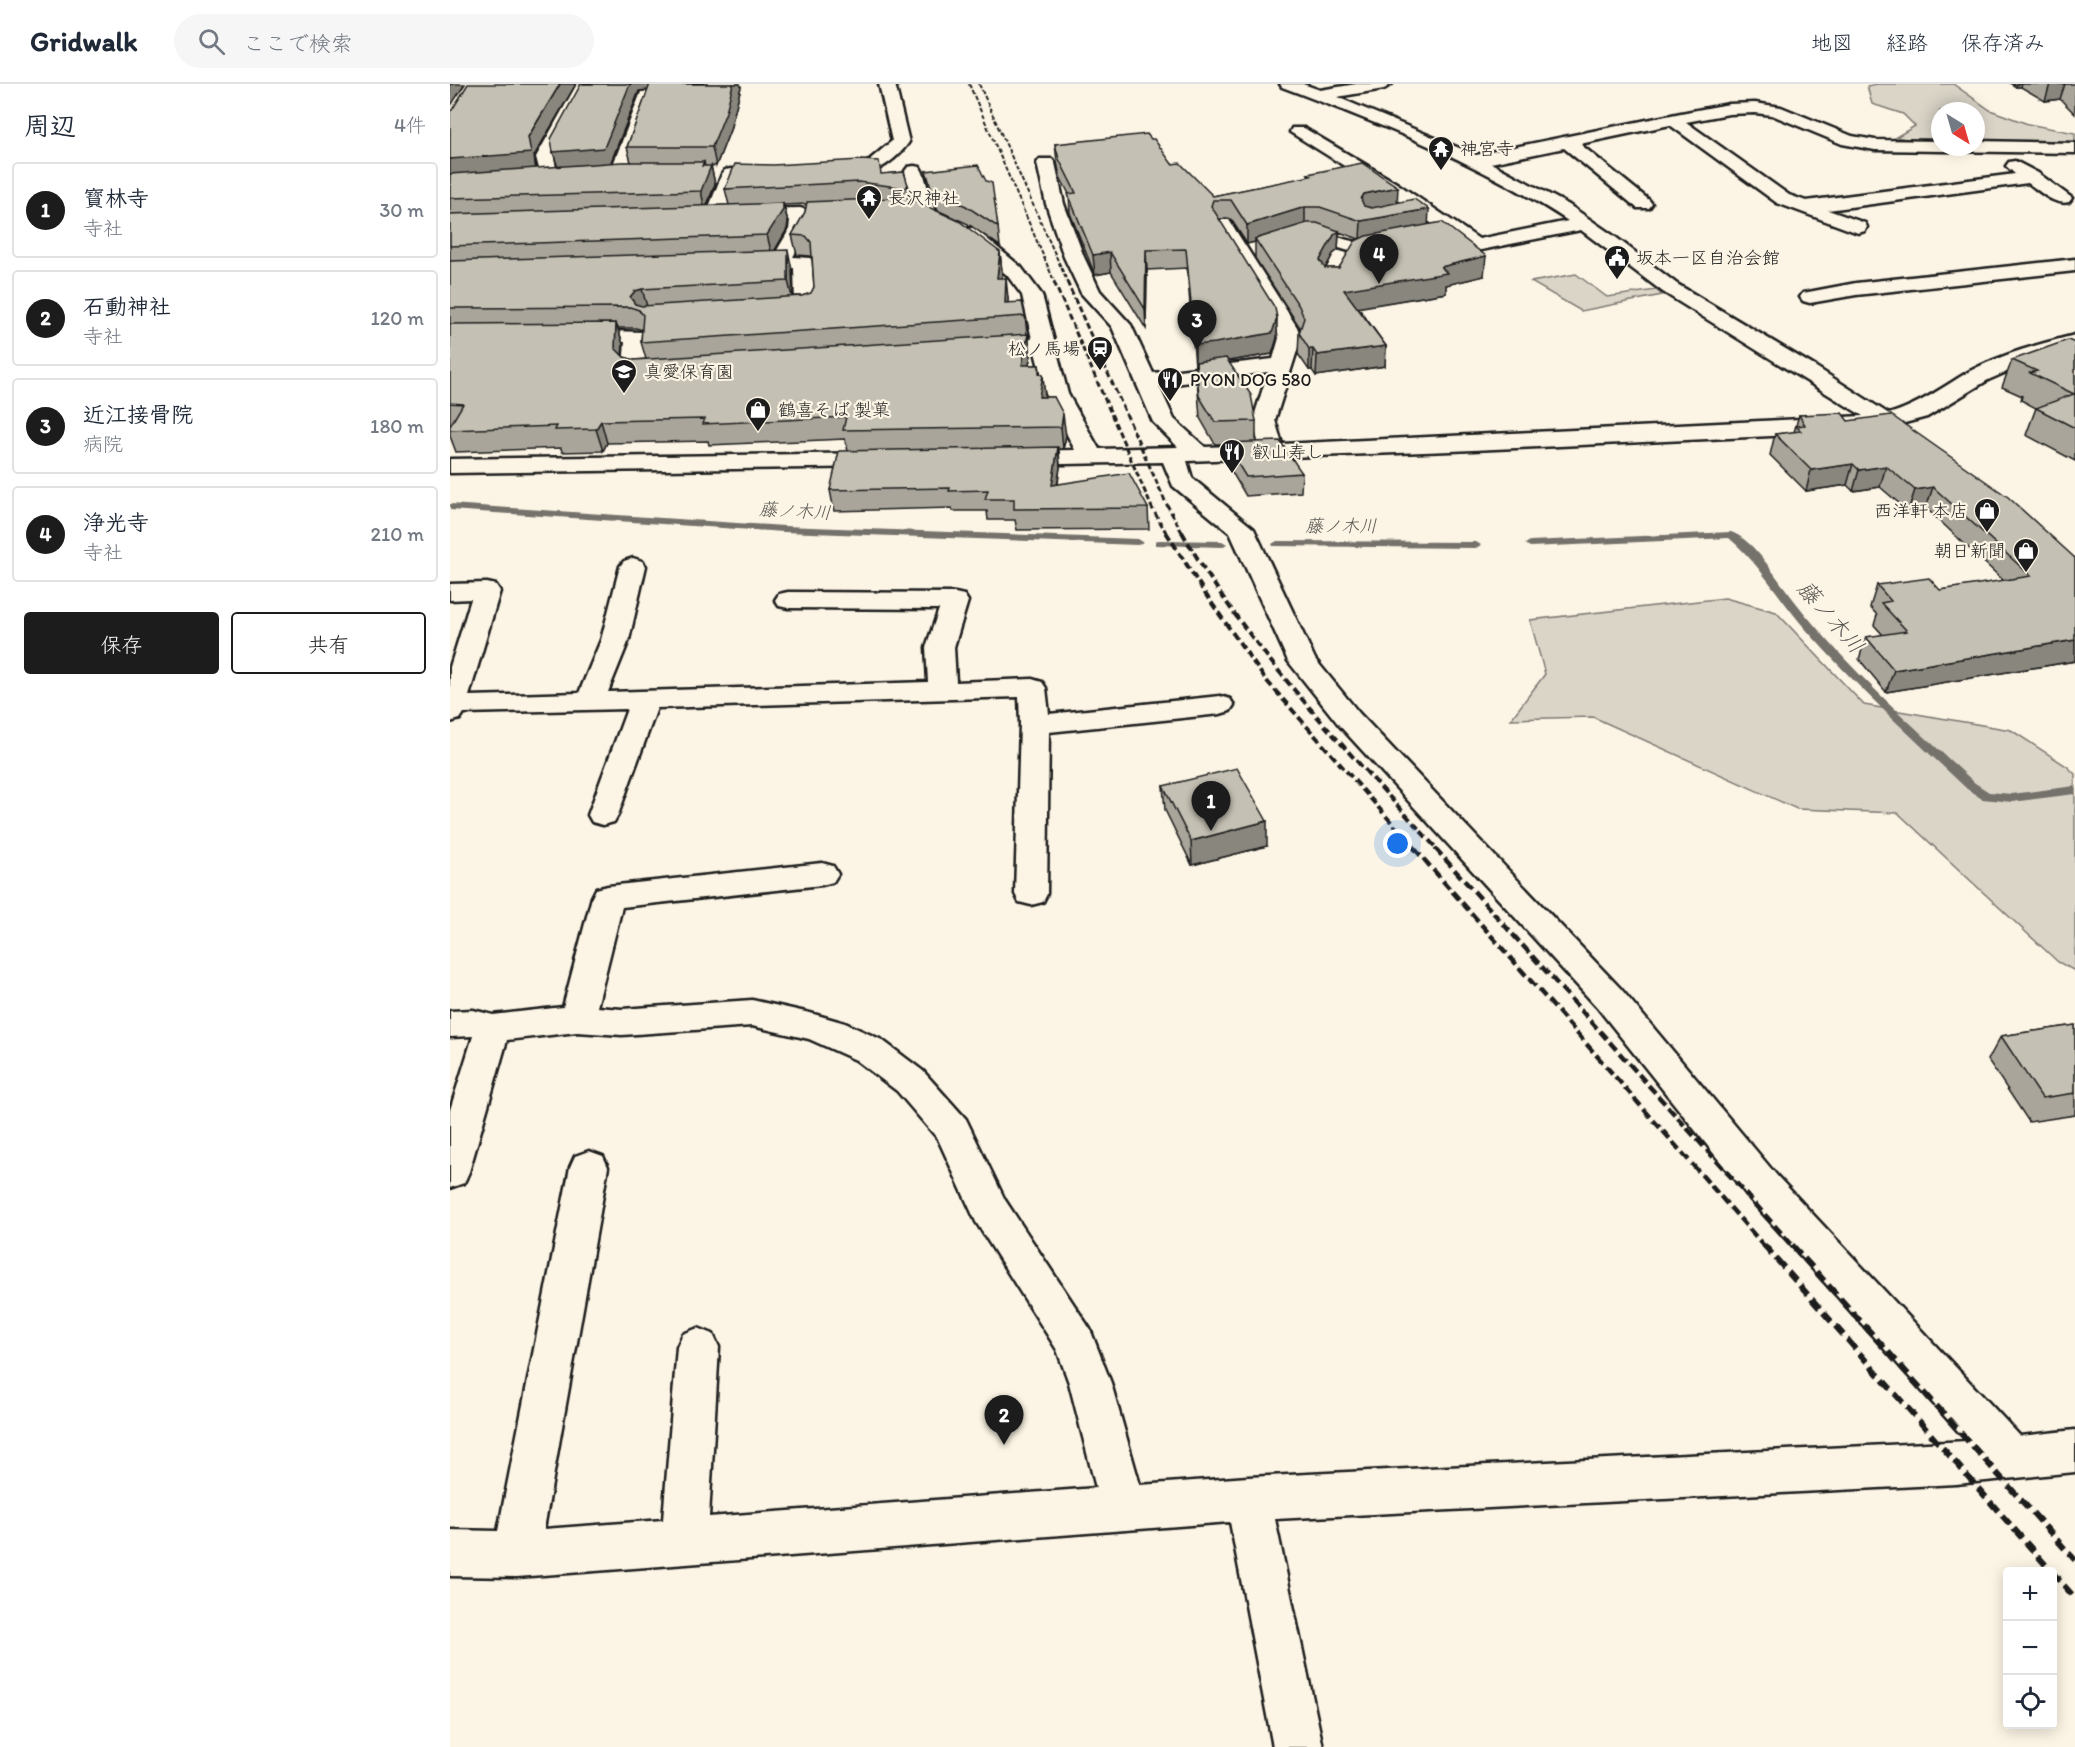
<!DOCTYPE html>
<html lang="ja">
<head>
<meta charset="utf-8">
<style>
  :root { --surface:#fff; --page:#f6f6f7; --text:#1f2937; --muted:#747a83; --line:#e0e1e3; --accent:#1c1c1c }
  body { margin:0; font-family:Itim,"Klee One",sans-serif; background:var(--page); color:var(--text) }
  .controls { position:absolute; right:18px; bottom:18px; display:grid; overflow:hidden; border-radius:6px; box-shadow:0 3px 15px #0003 }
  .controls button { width:54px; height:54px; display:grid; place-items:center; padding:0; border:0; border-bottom:2px solid var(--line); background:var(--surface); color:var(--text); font:30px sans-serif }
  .compass { position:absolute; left:1481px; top:18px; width:54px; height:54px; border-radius:50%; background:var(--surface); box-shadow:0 3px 15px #0003; rotate:143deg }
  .you { position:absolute; left:948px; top:760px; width:21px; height:21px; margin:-15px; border:4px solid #fff; border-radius:50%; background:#1a73e8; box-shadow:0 0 0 9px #1a73e833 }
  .badge { display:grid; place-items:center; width:39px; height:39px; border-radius:50%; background:var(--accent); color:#fff; font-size:20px; font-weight:700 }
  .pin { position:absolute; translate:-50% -50px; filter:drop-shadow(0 2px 3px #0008) }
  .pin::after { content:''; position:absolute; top:32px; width:21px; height:18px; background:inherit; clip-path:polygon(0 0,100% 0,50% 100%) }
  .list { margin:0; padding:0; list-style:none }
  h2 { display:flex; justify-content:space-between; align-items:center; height:78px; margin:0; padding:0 24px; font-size:26px }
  h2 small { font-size:20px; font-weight:400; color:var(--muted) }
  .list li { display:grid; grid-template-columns:39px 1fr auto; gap:18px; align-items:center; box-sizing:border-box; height:96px; margin:0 12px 12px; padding:0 12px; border:2px solid var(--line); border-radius:6px }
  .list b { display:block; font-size:22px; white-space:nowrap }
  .list p { margin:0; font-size:20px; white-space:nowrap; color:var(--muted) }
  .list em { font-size:20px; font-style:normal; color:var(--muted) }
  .actions { display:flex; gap:12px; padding:18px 24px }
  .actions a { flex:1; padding:14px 0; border:2px solid var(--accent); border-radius:6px; text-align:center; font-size:21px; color:var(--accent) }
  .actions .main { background:var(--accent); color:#fff }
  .icon { flex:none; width:33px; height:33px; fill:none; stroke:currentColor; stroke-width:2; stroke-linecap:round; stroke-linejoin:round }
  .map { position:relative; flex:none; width:1625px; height:1663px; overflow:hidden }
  header { display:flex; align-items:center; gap:36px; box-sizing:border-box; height:84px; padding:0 30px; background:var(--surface); border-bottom:2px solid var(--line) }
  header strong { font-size:28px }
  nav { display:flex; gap:33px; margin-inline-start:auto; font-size:21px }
  .search { width:420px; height:54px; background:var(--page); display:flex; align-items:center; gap:15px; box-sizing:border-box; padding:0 21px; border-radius:33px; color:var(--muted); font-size:22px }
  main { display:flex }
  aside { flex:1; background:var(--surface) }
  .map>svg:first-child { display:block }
</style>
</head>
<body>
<header>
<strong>Gridwalk</strong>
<div class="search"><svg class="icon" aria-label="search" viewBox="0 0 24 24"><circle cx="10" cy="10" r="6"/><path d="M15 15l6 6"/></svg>ここで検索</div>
<nav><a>地図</a><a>経路</a><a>保存済み</a></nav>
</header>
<main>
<aside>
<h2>周辺<small>4件</small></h2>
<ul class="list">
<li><span class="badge">1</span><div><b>寳林寺</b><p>寺社</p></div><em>30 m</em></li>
<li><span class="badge">2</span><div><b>石動神社</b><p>寺社</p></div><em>120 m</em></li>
<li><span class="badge">3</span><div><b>近江接骨院</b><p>病院</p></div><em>180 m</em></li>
<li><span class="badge">4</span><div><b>浄光寺</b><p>寺社</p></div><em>210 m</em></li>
</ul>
<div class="actions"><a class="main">保存</a><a>共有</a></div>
</aside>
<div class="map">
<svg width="1625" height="1663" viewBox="0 0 1625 1663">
  <rect width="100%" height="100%" fill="#fcf5e5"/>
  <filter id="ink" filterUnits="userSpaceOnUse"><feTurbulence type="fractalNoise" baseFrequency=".0167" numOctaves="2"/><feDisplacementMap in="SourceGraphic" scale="12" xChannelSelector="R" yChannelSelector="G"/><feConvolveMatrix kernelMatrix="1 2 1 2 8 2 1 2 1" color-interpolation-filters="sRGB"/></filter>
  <g filter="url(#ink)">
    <!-- green -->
    <path fill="#dbd5c8" stroke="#7c7872" stroke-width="1.5" d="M 1427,0 L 1503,0 L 1540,26 L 1578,40 L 1625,49 L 1625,60 L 1526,59 L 1526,27 L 1490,27 L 1490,59 L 1475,59 L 1446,53 L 1465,42 L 1453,30 L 1422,20 L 1417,2 Z
      M 1126,190 L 1157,213 L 1206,206 L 1212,211 L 1131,227 L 1081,198 Z
      M 1275,514 L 1326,528 L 1414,621 L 1561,646 L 1618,683 L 1625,690 L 1625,887 L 1608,878 L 1448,729 L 1347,725 L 1143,633 L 1061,635 L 1095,590 L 1080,536 Z"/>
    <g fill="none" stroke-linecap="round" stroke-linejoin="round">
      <!-- stream -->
      <path fill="#75726c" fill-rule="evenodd" d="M 0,420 L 334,442 L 688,455 L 693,458 L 688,461 L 334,448 L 0,426 Z
        M 1281,448 C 1301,454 1322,487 1334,503 C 1389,577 1458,637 1525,699 L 1539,708 L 1562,710 L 1625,702 L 1625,710 L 1562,718 L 1532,715 L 1517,705 C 1463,654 1408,604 1359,549 C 1331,518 1311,481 1279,454 L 1080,463 L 1075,460 L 1080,457 Z
        M 709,456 L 772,457 L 777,460 L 772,463 L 705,461 L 705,457 Z
        M 827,457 L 1026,458 L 1031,461 L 1026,464 L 823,462 L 822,460 Z"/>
      <defs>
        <path id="minor" d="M 127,0 L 143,0 L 104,73 L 108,96 L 105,100 L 93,100 L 86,73 Z
          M 237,0 L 253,0 L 249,12 L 203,16 L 177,91 L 174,95 L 162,95 L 159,91 L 191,8 L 236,5 Z
          M 429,0 L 445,0 L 459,58 C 443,81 411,100 382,93 L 379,89 L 382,85 L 417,78 L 442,57 Z
          M 830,0 L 853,0 L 870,6 L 906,0 L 942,0 L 934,5 L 887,13 L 1026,71 L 1231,29 L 1279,20 L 1305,19 L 1331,23 L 1402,52 L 1425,56 L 1490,57 L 1490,63 L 1526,63 L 1526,57 L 1625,59 L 1625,69 L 1425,66 L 1392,60 L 1322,31 L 1305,29 L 1279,30 L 1236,38 L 1339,111 L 1356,117 L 1565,90 L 1556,82 L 1559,78 L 1565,77 L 1588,89 L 1622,114 L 1619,118 C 1604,122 1590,107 1578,99 L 1378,126 L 1415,139 L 1417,143 L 1415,147 L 1408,149 L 1327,119 L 1220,41 L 1130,60 L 1199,116 L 1202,120 L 1199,124 L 1187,124 L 1114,64 L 1041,79 L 1119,121 L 1164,152 L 1227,200 L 1366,283 L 1439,330 C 1469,321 1493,303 1520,287 C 1553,270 1589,260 1625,251 L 1625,264 L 1586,275 L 1538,296 L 1477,333 L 1451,340 L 1448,346 L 1001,367 L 737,377 L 742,394 L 804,445 L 865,575 L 909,629 L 1171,905 L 1328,1093 L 1570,1352 L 1625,1346 L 1625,1388 L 1506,1400 L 825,1435 L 873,1663 L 823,1663 L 780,1438 L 67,1493 L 0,1492 L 0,1446 L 48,1447 L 120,1083 L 125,1072 L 139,1067 L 153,1072 L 158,1083 L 94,1445 L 213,1436 L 227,1263 L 233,1250 L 248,1244 L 263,1250 L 269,1263 L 259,1433 L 646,1404 L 619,1299 L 607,1266 L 526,1138 L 488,1055 L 447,1007 L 406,976 L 359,955 L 302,942 L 172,951 L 127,948 L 57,956 L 19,1088 L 14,1099 L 0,1104 L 0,1026 L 23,952 L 0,953 L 0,927 L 23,926 L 43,931 L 113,923 L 142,813 L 146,805 L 158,802 L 372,779 L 383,782 L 388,790 L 383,798 L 372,801 L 172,823 L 147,923 L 172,925 L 302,916 L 360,929 L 395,939 L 432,956 L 473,987 L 516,1035 L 555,1116 L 640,1245 L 661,1299 L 690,1401 L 798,1393 L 1517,1357 L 1300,1115 L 1147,923 L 889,641 L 838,577 L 780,449 L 723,402 L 713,378 L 566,381 L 558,379 L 554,374 L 558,369 L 566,367 L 625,366 L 596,310 L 585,268 L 536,271 L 528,270 L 525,265 L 528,260 L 582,255 L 572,211 L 557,191 L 510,152 L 508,148 L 510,144 L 524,144 L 571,183 L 592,211 L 618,310 L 649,365 L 728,363 L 703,338 L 662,243 L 631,209 L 614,173 L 596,120 L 587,79 L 590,75 L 602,75 L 605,79 L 614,120 L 634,173 L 650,207 L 681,241 L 703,289 L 823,275 L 829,254 L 827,243 L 763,140 L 765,136 L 779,136 L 847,243 L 851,254 L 825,336 L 832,360 L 1413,332 L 1213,208 L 1131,146 L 1026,167 L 1019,165 L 936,108 L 840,48 L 842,44 L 854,44 L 948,100 L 1029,155 L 1118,137 C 1030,79 931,40 832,3 ZM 818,288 L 803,336 L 809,361 L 755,363 L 724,335 L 709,302 Z
          M 464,82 L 470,83 C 477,94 479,115 486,129 L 484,133 L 470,133 L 460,112 L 455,87 L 458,83 Z
          M 281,85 L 324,88 L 330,89 L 333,93 L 330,97 L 288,96 L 271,137 L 257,137 L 255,133 L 272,90 L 275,86 Z
          M 350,124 L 357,126 L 359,130 L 357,146 L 343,173 L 360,174 L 363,178 L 366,224 L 363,228 C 349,232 332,234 318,230 L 315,226 L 318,222 L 345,219 L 344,184 L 299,186 L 292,184 L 289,180 L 292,176 L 323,173 L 339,146 L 340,136 L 291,138 L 284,136 L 282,132 L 284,128 L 291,126 Z
          M 855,146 C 875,145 891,157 910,158 C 925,159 939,150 953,154 L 956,158 L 953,162 L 909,170 L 869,158 L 838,158 L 836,154 L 838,150 Z
          M 1625,175 L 1625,187 L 1406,211 L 1360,219 L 1353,217 L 1350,213 L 1353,209 L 1406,199 Z
          M 125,246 L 193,248 L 197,252 L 195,281 L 221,279 L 229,281 L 232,286 L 229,291 C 212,295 184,300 173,284 L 175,258 L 118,256 L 114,252 L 118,248 Z
          M 430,369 L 438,371 L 442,376 L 438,381 L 430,383 L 0,389 L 0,375 Z
          M 183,474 L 192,477 L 196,482 L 179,556 L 158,608 L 478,598 L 476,563 L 489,525 L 338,524 L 329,522 L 325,516 L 329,510 L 338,508 L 505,509 L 514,511 L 518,517 L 504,563 L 506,598 L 582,595 L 592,598 L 596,604 L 599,630 L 770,612 L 780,615 L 784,621 L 780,627 L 770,630 L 599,648 L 597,810 L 593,818 L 581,821 L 569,818 L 565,810 L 570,640 L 569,613 L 207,624 L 168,731 L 164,738 L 153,741 L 142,738 L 138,731 L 177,625 L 14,629 L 10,635 L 0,638 L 0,583 L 21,515 L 0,516 L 0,500 L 37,499 L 46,501 L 50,507 L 19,612 L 129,609 L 151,556 L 170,482 L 174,477 Z"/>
      </defs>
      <!-- minor casing -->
      <use href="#minor" stroke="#1c1c1c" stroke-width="5"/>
      <!-- minor -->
      <use href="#minor" fill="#fcf5e5" fill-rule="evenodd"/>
      <!-- rail-far4 -->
      <path stroke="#1c1c1c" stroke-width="2" stroke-dasharray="4.5 2" stroke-linecap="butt" d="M 519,0 L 605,199
        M 529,0 L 618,199"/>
      <!-- rail-far3 -->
      <path stroke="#1c1c1c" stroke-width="3" stroke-dasharray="6 3" stroke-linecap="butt" d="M 604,198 L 702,424 L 717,450
        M 617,198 L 716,419 L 733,450"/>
      <!-- rail-far2 -->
      <path stroke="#1c1c1c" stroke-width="4" stroke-dasharray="8 4" stroke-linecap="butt" d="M 716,448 L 756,511 L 815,595 L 965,765
        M 732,448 C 799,567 896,664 987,765"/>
      <!-- rail-far1 -->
      <path stroke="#1c1c1c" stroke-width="4.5" stroke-dasharray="10 4.5" stroke-linecap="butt" d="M 964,764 L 1315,1163
        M 985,764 L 1344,1163"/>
      <!-- rail -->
      <path stroke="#1c1c1c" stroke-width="6" stroke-dasharray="12 6" stroke-linecap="butt" d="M 1314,1161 L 1602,1488
        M 1342,1161 L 1625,1476
        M 1602,1488 L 1625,1514"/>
    </g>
    <!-- wall -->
    <path fill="#a9a59a" stroke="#1c1c1c" stroke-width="1.5" fill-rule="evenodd" d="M 131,0 L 290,0 L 291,3 L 280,46 L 266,82 L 261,82 L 265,100 L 257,122 L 279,121 L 275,105 L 454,88 L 460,115 L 550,168 L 552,188 L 552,194 L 558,214 L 558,219 L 575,232 L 577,250 L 578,250 L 581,271 L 579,281 L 589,281 L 595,313 L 604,313 L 616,352 L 613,365 L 609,365 L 610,383 L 608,400 L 698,424 L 699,445 L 567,446 L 565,436 L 538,436 L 537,427 L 503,427 L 502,424 L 384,427 L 380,406 L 398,367 L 395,355 L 259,361 L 258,357 L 157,359 L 153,367 L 112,368 L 111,364 L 6,368 L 0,352 L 0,27 L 84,72 L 86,84 L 108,83 L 103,68 ZM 198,6 L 177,63 L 181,78 L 161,79 L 189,7 ZM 357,120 L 355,128 L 342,151 L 347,171 L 360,172 L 362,174 L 364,203 L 361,209 L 352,212 L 343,212 L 342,186 L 324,167 L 337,145 L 338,138 L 334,121 ZM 168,244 L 186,244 L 192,246 L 191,258 L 196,275 L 184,276 L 174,273 L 172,271 L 173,260 Z
      M 1561,0 L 1625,0 L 1625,30 L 1610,15 L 1595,17 L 1571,3 L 1566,3 Z
      M 605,60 L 722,80 L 763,112 L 858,93 L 858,90 L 947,119 L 978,141 L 1034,192 L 996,201 L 996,209 L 908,223 L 936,262 L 935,282 L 866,292 L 862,286 L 859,286 L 848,270 L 849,249 L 850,245 L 849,242 L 805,174 L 805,158 L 797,160 L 781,135 L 769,135 L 827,254 L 822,270 L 778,277 L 806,337 L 806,358 L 852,389 L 851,408 L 796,412 L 776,378 L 775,360 L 765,360 L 750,334 L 746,282 L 745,282 L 737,184 L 697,186 L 696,245 L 661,188 L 645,191 L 620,129 L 619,110 L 610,93 L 607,78 ZM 889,148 L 909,155 L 889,184 L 876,184 L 883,170 L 888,166 Z
      M 476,87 L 548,143 L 550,162 L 518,140 L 489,127 L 484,120 L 479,104 Z
      M 1625,259 L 1625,377 L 1576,351 L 1586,324 L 1571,316 L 1572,312 L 1552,303 L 1562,276 Z
      M 1349,331 L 1398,337 L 1625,474 L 1625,577 L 1436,608 L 1409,575 L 1416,553 L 1433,551 L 1424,541 L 1427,531 L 1420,523 L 1427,501 L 1490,506 L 1554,497 L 1476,424 L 1458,427 L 1430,403 L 1403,407 L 1397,401 L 1356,407 L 1320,371 L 1325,350 L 1344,348 Z
      M 713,702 L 817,762 L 742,781 L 715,726 Z
      M 1625,941 L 1625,1031 L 1579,1038 L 1538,976 L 1551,952 Z"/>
    <!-- shaded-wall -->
    <path fill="#89867d" stroke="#1c1c1c" stroke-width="1.5" d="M 0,0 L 15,0 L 0,23 Z
      M 110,0 L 126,0 L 84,72 L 86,88 L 0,95 L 0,75 L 78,53 Z
      M 180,0 L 236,0 L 234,3 L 189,7 L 159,83 L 109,87 L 103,68 Z
      M 283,0 L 290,0 L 291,3 L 280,46 L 266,82 L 262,63 Z
      M 1567,0 L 1572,0 L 1571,3 L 1566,3 Z
      M 1600,0 L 1615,0 L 1610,15 L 1595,17 Z
      M 254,78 L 257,91 L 261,82 L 265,100 L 255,126 L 251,107 L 252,82 Z
      M 458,101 L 461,120 L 454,126 L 451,107 Z
      M 948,103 L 947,122 L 914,129 L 911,115 L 914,110 Z
      M 333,119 L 338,138 L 337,145 L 322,171 L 317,151 Z
      M 855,123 L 855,142 L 805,155 L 805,158 L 797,160 L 797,141 Z
      M 979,125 L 978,144 L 910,156 L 911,137 Z
      M 889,147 L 888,166 L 883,170 L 869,196 L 870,176 L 884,151 Z
      M 338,166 L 342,186 L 343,217 L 338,197 Z
      M 696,166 L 697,186 L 696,245 L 695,225 Z
      M 550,168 L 552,188 L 549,215 L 547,194 Z
      M 660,168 L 661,188 L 645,191 L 643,171 Z
      M 1036,172 L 1034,192 L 996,201 L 996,209 L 894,226 L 894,206 Z
      M 556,194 L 558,214 L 558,234 L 555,219 Z
      M 192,205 L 198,226 L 190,228 L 180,213 L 185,207 Z
      M 827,234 L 827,254 L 822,270 L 766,279 L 745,282 L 745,261 Z
      M 166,239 L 173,260 L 171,286 L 165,264 Z
      M 578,250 L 581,271 L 574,302 L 572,281 Z
      M 936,262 L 935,282 L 866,292 L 867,271 Z
      M 859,265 L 863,265 L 862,286 L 859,286 Z
      M 589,281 L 591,299 L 593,291 L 595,313 L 589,313 Z
      M 613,330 L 616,352 L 613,365 L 611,343 Z
      M 151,337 L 157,359 L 153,367 L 146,345 Z
      M 608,363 L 610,383 L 604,422 L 602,401 Z
      M 1403,380 L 1397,401 L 1356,407 L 1361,386 Z
      M 1436,382 L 1430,403 L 1403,407 L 1409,386 Z
      M 1483,403 L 1476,424 L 1458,427 L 1465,406 Z
      M 1625,556 L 1625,577 L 1436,608 L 1444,586 Z
      M 817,737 L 817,762 L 742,781 L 741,757 Z"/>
    <!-- building -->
    <path fill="#c4c0b3" stroke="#1c1c1c" stroke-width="1.5" d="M 18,0 L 110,0 L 78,53 L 81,69 L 0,75 L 0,27 L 2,26 Z
      M 131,0 L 180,0 L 154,64 L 103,68 L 101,55 Z
      M 200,0 L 283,0 L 276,28 L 262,63 L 177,63 Z
      M 697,50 L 701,55 L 704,55 L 722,80 L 730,79 L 763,112 L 861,92 L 858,90 L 912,79 L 948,103 L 914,110 L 911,115 L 914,122 L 922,124 L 964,115 L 979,125 L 911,137 L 870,123 L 855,123 L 797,141 L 781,116 L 763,116 L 761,122 L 825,224 L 827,234 L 822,249 L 765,259 L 745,261 L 736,165 L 696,166 L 695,225 L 660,168 L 643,171 L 618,110 L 626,109 L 609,75 L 605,60 Z
      M 411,76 L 429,77 L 431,90 L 454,88 L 458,101 L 451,107 L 454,112 L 509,137 L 550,168 L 547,194 L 556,194 L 555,219 L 572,218 L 575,232 L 191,258 L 193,231 L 189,226 L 180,223 L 0,224 L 0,177 L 338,166 L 338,197 L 192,205 L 185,207 L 180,213 L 185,220 L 192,222 L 352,212 L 361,209 L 364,203 L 361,158 L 356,152 L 342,151 L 355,128 L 357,118 L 445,114 L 449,109 L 447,103 L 409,98 L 275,105 L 285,80 L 323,81 Z
      M 171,78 L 254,78 L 252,82 L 261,82 L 251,107 L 0,114 L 0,90 Z
      M 528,81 L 536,97 L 542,99 L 548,143 L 516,122 L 487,109 L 481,103 L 476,87 Z
      M 333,119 L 333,126 L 317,151 L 0,162 L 0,130 Z
      M 992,138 L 1036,172 L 991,183 L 997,189 L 894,206 L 936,262 L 867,271 L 863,265 L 859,265 L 849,249 L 854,234 L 849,222 L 805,155 L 857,139 L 867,139 L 889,147 L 884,151 L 870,176 L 875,184 L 889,184 L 905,157 L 916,152 Z
      M 166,239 L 165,264 L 174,273 L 184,276 L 578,250 L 572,281 L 589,281 L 589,289 L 593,291 L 589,313 L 604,313 L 613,330 L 611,343 L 393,346 L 396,333 L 253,340 L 255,335 L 151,337 L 146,345 L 105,346 L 107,342 L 0,346 L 0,342 L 13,320 L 0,319 L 0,240 Z
      M 1618,256 L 1625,259 L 1625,344 L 1586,324 L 1624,310 L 1580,289 L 1587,287 L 1562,276 Z
      M 776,274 L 801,311 L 806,337 L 765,338 L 749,312 L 746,278 Z
      M 1392,329 L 1398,337 L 1441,331 L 1558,413 L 1625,474 L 1625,556 L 1444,586 L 1416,553 L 1457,547 L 1431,519 L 1441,517 L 1427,501 L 1479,494 L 1490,506 L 1581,492 L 1483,403 L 1465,406 L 1436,382 L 1409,386 L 1403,380 L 1361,386 L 1325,350 L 1351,347 L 1346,342 L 1355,341 L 1349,331 Z
      M 830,357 L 852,389 L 796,393 L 775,359 Z
      M 608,363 L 602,401 L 679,389 L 698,424 L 564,425 L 564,415 L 535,415 L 538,406 L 499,407 L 500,404 L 380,406 L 389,367 Z
      M 787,684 L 817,737 L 741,757 L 713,702 Z
      M 1625,941 L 1625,1009 L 1592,1014 L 1551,952 Z"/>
  </g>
  <!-- icons -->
  <defs>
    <symbol id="temple-pin" viewBox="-11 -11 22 30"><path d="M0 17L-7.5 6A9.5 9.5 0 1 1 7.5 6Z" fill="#1c1c1c" stroke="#fcf5e5"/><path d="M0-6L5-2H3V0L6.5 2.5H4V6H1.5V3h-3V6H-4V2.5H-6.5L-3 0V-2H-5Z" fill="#fff"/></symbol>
    <symbol id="civic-pin" viewBox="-11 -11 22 30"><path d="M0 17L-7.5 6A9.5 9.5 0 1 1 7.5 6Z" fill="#1c1c1c" stroke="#fcf5e5"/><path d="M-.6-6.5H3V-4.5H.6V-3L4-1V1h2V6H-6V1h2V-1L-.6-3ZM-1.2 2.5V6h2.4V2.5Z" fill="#fff"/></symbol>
    <symbol id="station-pin" viewBox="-11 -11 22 30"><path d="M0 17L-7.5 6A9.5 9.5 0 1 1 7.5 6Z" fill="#1c1c1c" stroke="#fcf5e5"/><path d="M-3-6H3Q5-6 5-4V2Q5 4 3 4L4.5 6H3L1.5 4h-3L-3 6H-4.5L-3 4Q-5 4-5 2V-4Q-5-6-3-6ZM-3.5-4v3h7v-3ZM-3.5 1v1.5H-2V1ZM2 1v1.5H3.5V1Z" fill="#fff"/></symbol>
    <symbol id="school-pin" viewBox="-11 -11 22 30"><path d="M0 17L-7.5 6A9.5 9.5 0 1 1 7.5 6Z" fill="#1c1c1c" stroke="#fcf5e5"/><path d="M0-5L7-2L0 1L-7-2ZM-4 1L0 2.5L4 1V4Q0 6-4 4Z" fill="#fff"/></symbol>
    <symbol id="restaurant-pin" viewBox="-11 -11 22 30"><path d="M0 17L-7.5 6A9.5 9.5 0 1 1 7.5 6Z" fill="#1c1c1c" stroke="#fcf5e5"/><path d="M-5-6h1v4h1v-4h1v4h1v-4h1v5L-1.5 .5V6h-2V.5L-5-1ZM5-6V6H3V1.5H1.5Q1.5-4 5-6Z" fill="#fff"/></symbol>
    <symbol id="shop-pin" viewBox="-11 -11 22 30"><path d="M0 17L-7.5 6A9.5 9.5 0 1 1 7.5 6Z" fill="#1c1c1c" stroke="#fcf5e5"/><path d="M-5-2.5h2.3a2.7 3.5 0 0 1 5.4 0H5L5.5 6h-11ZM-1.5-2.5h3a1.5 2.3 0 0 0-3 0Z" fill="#fff"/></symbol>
  </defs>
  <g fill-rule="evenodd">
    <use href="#temple-pin" x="976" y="50" width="30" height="40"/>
    <use href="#temple-pin" x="404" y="99" width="30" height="40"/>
    <use href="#civic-pin" x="1152" y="159" width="30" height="40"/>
    <use href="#station-pin" x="635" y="250" width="30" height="40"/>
    <use href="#school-pin" x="159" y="273" width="30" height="40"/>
    <use href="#restaurant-pin" x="705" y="281" width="30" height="40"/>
    <use href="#shop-pin" x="293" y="311" width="30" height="40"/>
    <use href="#restaurant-pin" x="767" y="353" width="30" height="40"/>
    <use href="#shop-pin" x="1522" y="412" width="30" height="40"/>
    <use href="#shop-pin" x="1561" y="452" width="30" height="40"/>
  </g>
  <g text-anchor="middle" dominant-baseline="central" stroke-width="4.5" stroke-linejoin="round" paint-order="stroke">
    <!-- far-poi labels -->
    <g font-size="18" fill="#1c1c1c" stroke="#fcf5e5" text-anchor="start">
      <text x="1010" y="65">神宮寺</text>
      <text x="438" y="114">長沢神社</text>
      <text x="1186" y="174">坂本一区自治会館</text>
      <text x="630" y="265" text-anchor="end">松ノ馬場</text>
      <text x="194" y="288">真愛保育園</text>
      <text x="740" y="296">PYON DOG 580</text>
      <text x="328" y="326">鶴喜そば 製菓</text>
      <text x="802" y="368">叡山寿し</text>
      <text x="1518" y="427" text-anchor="end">西洋軒 本店</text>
      <text x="1556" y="467" text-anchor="end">朝日新聞</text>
    </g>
    <!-- far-water labels -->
    <g font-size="18" font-style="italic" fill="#575551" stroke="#fcf5e5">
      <text transform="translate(345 427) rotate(3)">藤ノ木川</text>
      <text x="891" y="442">藤ノ木川</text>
    </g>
    <!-- water labels -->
    <g font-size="22" font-style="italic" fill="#575551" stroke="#fcf5e5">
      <text transform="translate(1381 533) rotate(49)">藤ノ木川</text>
    </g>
  </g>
</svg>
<div class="controls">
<button>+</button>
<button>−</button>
<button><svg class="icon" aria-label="locate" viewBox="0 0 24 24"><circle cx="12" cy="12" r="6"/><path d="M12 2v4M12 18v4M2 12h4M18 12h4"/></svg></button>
</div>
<svg class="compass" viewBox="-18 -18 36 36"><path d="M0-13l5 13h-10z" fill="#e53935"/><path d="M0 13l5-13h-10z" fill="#747a83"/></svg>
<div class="you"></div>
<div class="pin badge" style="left:761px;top:747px">1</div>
<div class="pin badge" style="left:554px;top:1361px">2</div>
<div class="pin badge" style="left:747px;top:266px">3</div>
<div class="pin badge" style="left:929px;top:200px">4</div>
</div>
</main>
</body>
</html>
